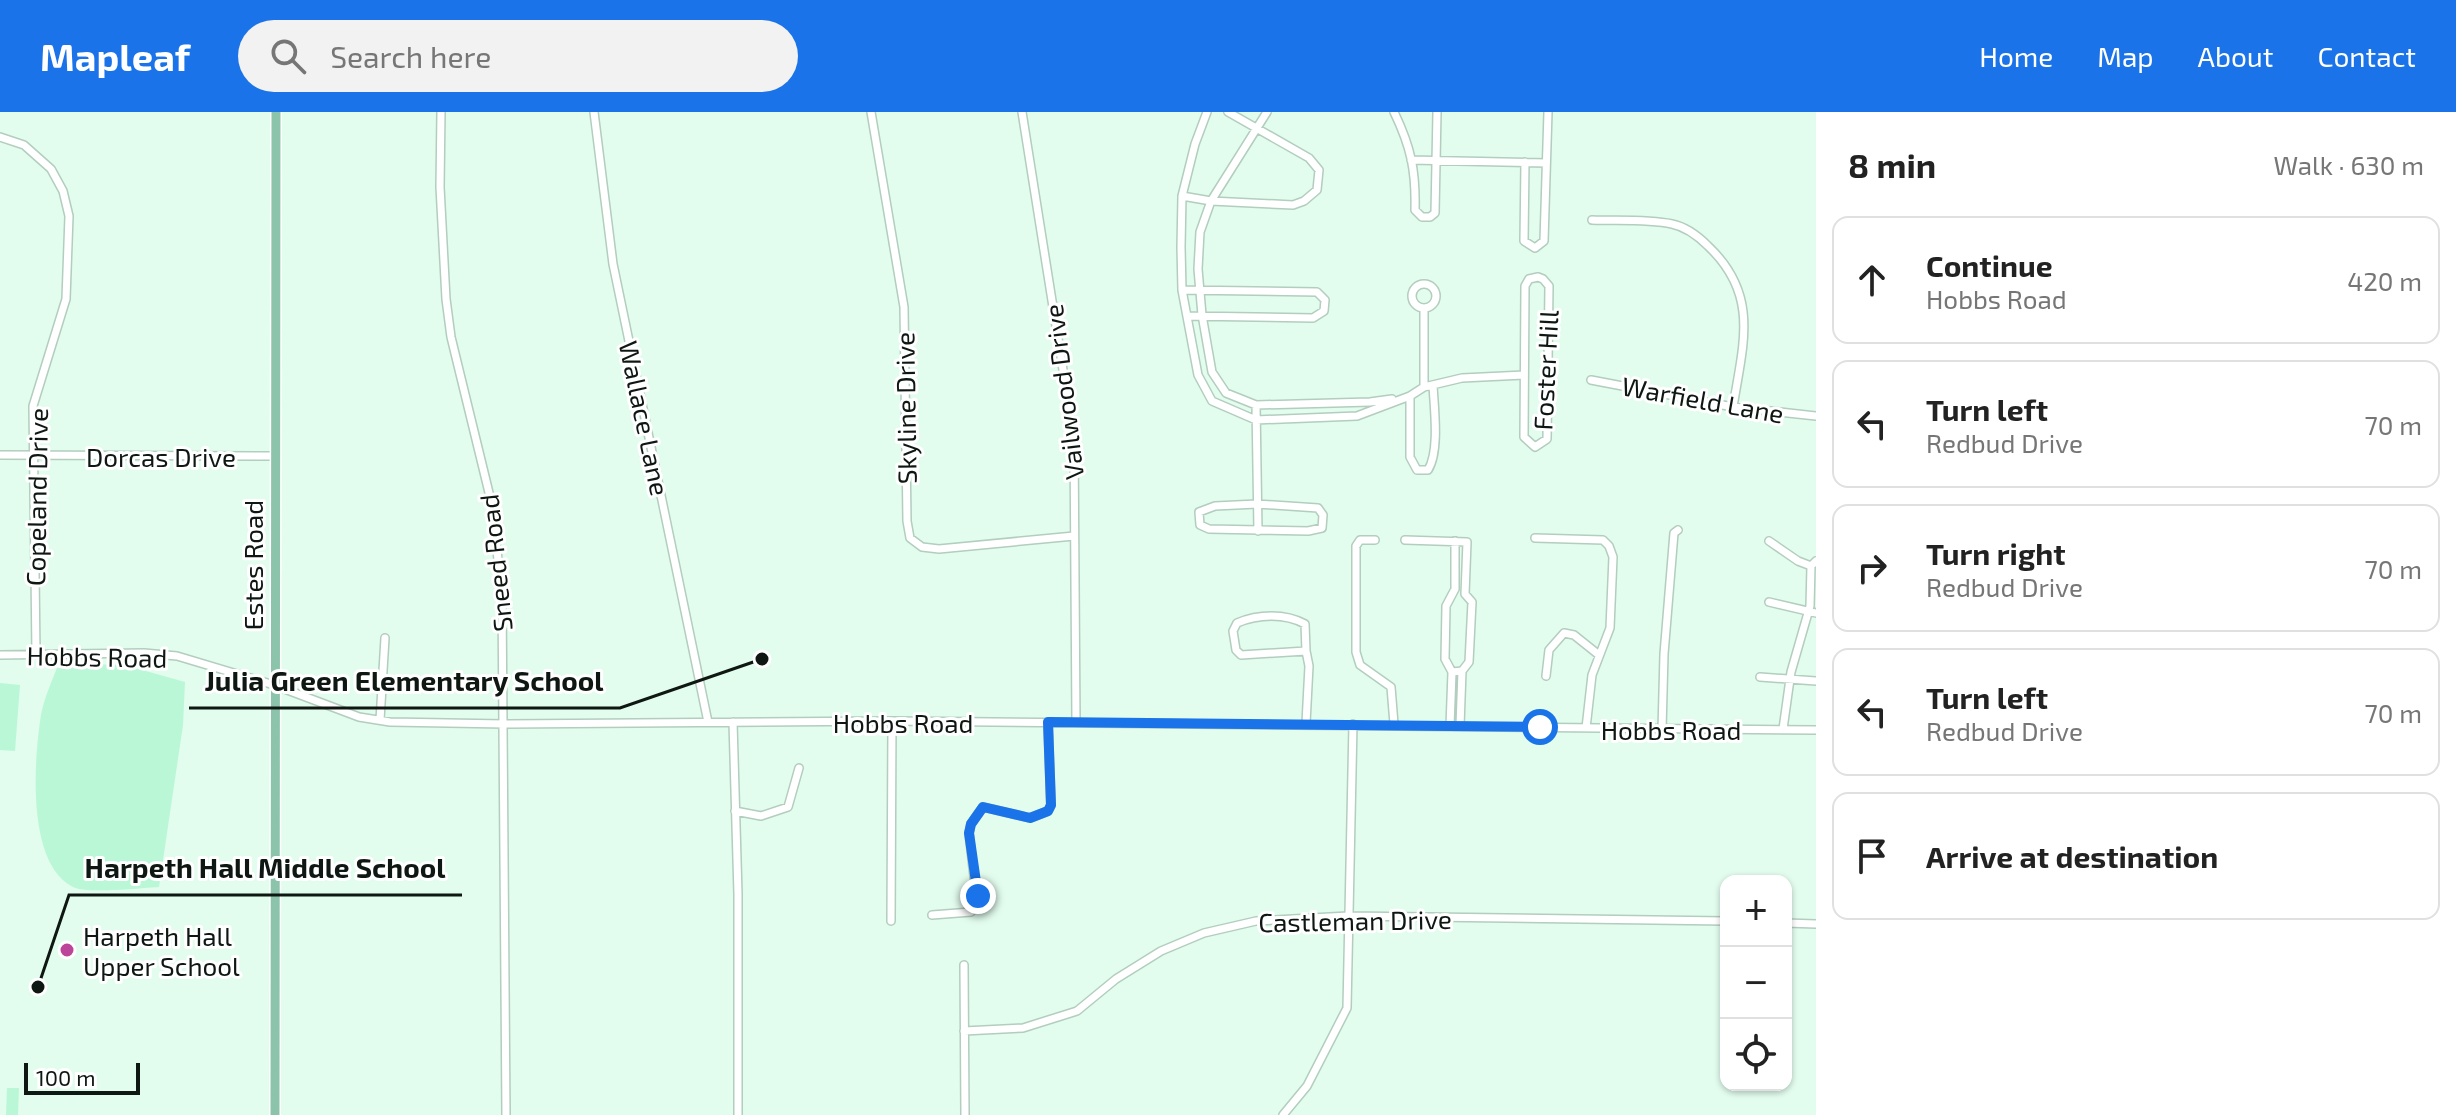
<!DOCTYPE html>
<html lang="en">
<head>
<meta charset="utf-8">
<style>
  :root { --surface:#fff; --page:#f2f2f2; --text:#222; --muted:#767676; --line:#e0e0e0; --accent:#1a73e8 }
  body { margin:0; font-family:"Exo 2",sans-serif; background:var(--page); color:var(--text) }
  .controls { position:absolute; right:24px; bottom:24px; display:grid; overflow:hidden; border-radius:16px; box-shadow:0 2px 6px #0004 }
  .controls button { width:72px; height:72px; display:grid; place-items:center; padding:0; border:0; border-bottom:2px solid var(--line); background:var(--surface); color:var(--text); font:40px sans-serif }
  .scale { position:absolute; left:24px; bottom:20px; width:116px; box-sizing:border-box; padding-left:8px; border:4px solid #0e1712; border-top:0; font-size:22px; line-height:28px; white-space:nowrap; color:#0e1712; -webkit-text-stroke:6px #fff; paint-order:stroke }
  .stop { position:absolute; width:24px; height:24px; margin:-18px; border:6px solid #1a73e8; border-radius:50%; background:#fff }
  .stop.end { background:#1a73e8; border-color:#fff; box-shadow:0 2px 8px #0008 }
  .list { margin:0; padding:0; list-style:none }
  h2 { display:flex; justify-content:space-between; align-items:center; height:104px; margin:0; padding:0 32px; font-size:34px }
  h2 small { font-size:26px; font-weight:400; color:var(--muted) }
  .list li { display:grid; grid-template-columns:52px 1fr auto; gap:24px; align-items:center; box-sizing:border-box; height:128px; margin:0 16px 16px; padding:0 16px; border:2px solid var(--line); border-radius:16px }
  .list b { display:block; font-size:30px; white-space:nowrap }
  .list p { margin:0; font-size:26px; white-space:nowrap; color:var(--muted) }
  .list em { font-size:26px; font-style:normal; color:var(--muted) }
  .icon { flex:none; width:44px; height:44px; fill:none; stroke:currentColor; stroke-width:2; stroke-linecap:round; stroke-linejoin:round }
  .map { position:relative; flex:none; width:1816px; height:1003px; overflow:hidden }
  header { display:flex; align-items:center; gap:48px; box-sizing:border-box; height:112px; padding:0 40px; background:var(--accent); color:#fff }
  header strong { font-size:38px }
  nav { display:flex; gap:44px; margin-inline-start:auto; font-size:28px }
  .search { width:560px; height:72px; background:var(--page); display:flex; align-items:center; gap:20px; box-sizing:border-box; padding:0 28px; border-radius:44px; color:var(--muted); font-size:30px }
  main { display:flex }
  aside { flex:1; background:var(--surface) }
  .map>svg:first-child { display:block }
</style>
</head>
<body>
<header>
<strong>Mapleaf</strong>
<div class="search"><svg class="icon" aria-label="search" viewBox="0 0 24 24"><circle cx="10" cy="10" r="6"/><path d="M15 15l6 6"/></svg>Search here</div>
<nav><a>Home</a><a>Map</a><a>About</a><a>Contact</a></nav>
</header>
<main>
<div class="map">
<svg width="1816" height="1003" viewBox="0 0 1816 1003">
  <rect width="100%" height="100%" fill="#e2fcee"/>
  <!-- green -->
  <path fill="#baf7d7" d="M 81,551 L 128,554 L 185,570 L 183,613 L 159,775 C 142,776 85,782 73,775 C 26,751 34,648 41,603 C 44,587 51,571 57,556 Z
    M 0,571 L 20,573 L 15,639 L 0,638 Z
    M 7,976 L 19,976 L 18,1003 L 6,1003 Z"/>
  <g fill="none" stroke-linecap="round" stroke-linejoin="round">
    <defs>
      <path id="minor" d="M 441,0 L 440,75 L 446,187 L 451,225 L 492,393 L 502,484 L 506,1003
        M 594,0 L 613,152 L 708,610
        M 871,0 L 904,195 L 907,409 L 910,426 L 922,435 L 939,437 L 1074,424
        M 1022,0 L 1074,327 L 1076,610
        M 1207,0 L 1195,32 L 1182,84 L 1181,135 L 1182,178 L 1198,263 L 1212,289 L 1256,308 L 1357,304 L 1410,284 L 1424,275 L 1462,266 L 1524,263
        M 1267,0 L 1211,89 L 1200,120 L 1198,157 L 1202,203 L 1212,260 L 1226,281 L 1256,293 L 1370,290 L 1392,287
        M 1394,0 C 1411,35 1416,59 1415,98 L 1422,105 L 1430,105 L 1435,101 L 1437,0
        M 0,25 L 24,33 L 51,57 L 63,79 L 69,104 L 66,187 L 33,294 L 36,542
        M 1411,48 L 1546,51
        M 1525,50 L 1524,129 L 1535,136 L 1544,129 L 1548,0
        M 1182,84 L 1211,89 L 1293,93 L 1304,89 L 1317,78 L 1319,58 L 1309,46 L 1228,0
        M 1592,108 C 1618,109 1647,107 1672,112 C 1687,115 1698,124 1708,134 C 1760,183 1743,232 1733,295
        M 1538,165 L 1543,167 L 1549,174 L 1547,327 L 1535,335 L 1524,325 L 1525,174 L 1529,167 Z
        M1412 184a12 12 0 1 1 24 0a12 12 0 1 1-24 0Z
        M 1182,178 L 1317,180 L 1325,188 L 1324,199 L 1313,206 L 1187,204
        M 1424,196 L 1424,275
        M 1591,268 L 1733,295 L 1816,304
        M 1410,284 L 1410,345 L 1417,358 L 1428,358 C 1440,339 1434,295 1433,273
        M 1256,293 L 1258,419
        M 0,343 L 275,344
        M 1257,392 L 1318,396 L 1323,403 L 1322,416 L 1308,419 L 1209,417 L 1200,413 L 1199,400 L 1215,394 Z
        M 1535,426 L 1603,428 L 1609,434 L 1613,445 L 1610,516 L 1592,563 L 1586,616
        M 1375,428 L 1360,428 L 1356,434 L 1356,540 L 1360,553 L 1391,575 L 1394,612
        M 1405,428 L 1467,430 L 1465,482 L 1472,490 L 1469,550 L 1462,559 L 1452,560
        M 1769,429 L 1798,449 L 1811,454
        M 1769,490 L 1816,501
        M 1306,539 L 1305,512 C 1285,501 1258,502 1237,511 L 1233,519 L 1236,538 L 1241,543 L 1306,539 L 1309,554 L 1306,611
        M 0,543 L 144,541 L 177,544 L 274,573 L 359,605 L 390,610 L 505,612 L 892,609 L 1816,618
        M 1452,560 L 1445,547 L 1446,494 L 1455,477 L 1455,429
        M 1546,564 L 1549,538 L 1564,521 L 1574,523 L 1599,543
        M 1760,565 L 1816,569
        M 380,608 L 385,526
        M 733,610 L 738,782 L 738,1003
        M 1450,614 L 1452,560
        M 1460,614 L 1462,559
        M 1783,617 L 1791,560 L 1810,494 L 1811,454 L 1816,449
        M 1662,618 L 1664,542 L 1674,421 L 1678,418
        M 735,699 L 761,704 L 788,695 L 799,656
        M 932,803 L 971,800 L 977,791 L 969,721 L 971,712 L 983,695 L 1030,706 L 1048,699 L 1051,693 L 1048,610
        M 891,809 L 892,609
        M 1786,811 L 1816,812
        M 964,853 L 965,1003
        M 964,919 L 1023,916 L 1077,899 L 1116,867 L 1161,839 L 1204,821 L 1256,809 L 1348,804 L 1726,809
        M 1283,1003 L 1307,974 L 1347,896 L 1353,612"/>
      <path id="major" d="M 275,1003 L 276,0"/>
    </defs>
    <!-- minor casing -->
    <use href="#minor" stroke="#b3cdbf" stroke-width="10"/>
    <!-- major casing -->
    <use href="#major" stroke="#fff" stroke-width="12"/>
    <!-- minor -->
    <use href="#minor" stroke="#fff" stroke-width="7"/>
    <!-- major -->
    <use href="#major" stroke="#8cc4ab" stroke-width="9"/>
  </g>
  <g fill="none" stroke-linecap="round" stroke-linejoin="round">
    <!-- route -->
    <path stroke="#1a73e8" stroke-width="10" d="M 978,784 L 969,721 L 971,712 L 983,695 L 1030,706 L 1048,699 L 1051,693 L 1048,610 L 1540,615"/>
  </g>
  <!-- markers -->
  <circle fill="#bd4599" stroke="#fff" stroke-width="3" cx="67" cy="838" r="8"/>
  <g text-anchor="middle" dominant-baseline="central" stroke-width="6" stroke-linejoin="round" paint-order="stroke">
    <!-- street labels -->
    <g font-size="26" fill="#0e1712" stroke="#fff">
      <text transform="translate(1545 258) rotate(-87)">Foster Hill</text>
      <text transform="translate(1063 280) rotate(-97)">Vailwood Drive</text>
      <text transform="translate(1703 287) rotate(10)">Warfield Lane</text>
      <text transform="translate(905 296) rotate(-91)">Skyline Drive</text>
      <text transform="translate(645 306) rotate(78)">Wallace Lane</text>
      <text x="161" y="344">Dorcas Drive</text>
      <text transform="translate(36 385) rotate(-89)">Copeland Drive</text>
      <text transform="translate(495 451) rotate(-96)">Sneed Road</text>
      <text transform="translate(252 453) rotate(-90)">Estes Road</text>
      <text transform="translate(97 544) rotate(1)">Hobbs Road</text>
      <text x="903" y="610">Hobbs Road</text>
      <text x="1671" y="617">Hobbs Road</text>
      <text transform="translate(1355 808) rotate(-1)">Castleman Drive</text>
    </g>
    <!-- poi labels -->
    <g font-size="26" fill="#0e1712" stroke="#fff" text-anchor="start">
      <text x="83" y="823">Harpeth Hall<tspan x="83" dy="30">Upper School</tspan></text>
    </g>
  </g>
  <!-- callouts -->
  <path fill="none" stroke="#0e1712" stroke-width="3" d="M762 547L620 596H189M38 875L69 783H462"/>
  <g fill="#0e1712" stroke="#fff" stroke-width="3">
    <circle cx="762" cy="547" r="8"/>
    <circle cx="38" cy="875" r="8"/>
  </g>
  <g font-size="28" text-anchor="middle" font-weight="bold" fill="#0e1712" stroke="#fff" stroke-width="6" stroke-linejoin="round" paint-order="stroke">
    <text x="404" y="579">Julia Green Elementary School</text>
    <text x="265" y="766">Harpeth Hall Middle School</text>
  </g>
</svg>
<div class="controls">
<button>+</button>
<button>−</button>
<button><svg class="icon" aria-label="locate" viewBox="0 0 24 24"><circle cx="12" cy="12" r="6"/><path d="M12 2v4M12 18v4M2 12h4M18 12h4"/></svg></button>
</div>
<div class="scale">100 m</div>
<div class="stop" style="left:1540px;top:615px"></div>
<div class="stop end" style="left:978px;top:784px"></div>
</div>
<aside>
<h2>8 min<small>Walk · 630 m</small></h2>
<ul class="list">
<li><svg class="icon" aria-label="ahead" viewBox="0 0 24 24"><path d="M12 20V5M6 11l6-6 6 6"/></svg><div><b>Continue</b><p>Hobbs Road</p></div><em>420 m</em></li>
<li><svg class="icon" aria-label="left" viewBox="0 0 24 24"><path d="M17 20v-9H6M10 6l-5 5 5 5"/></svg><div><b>Turn left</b><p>Redbud Drive</p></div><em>70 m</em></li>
<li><svg class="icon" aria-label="right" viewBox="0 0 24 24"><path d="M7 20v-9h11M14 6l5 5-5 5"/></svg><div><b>Turn right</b><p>Redbud Drive</p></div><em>70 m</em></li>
<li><svg class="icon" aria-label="left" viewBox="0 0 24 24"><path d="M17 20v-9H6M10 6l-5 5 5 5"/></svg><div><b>Turn left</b><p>Redbud Drive</p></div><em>70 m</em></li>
<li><svg class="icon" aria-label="arrive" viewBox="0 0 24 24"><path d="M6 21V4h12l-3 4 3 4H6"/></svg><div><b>Arrive at destination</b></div></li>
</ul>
</aside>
</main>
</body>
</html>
